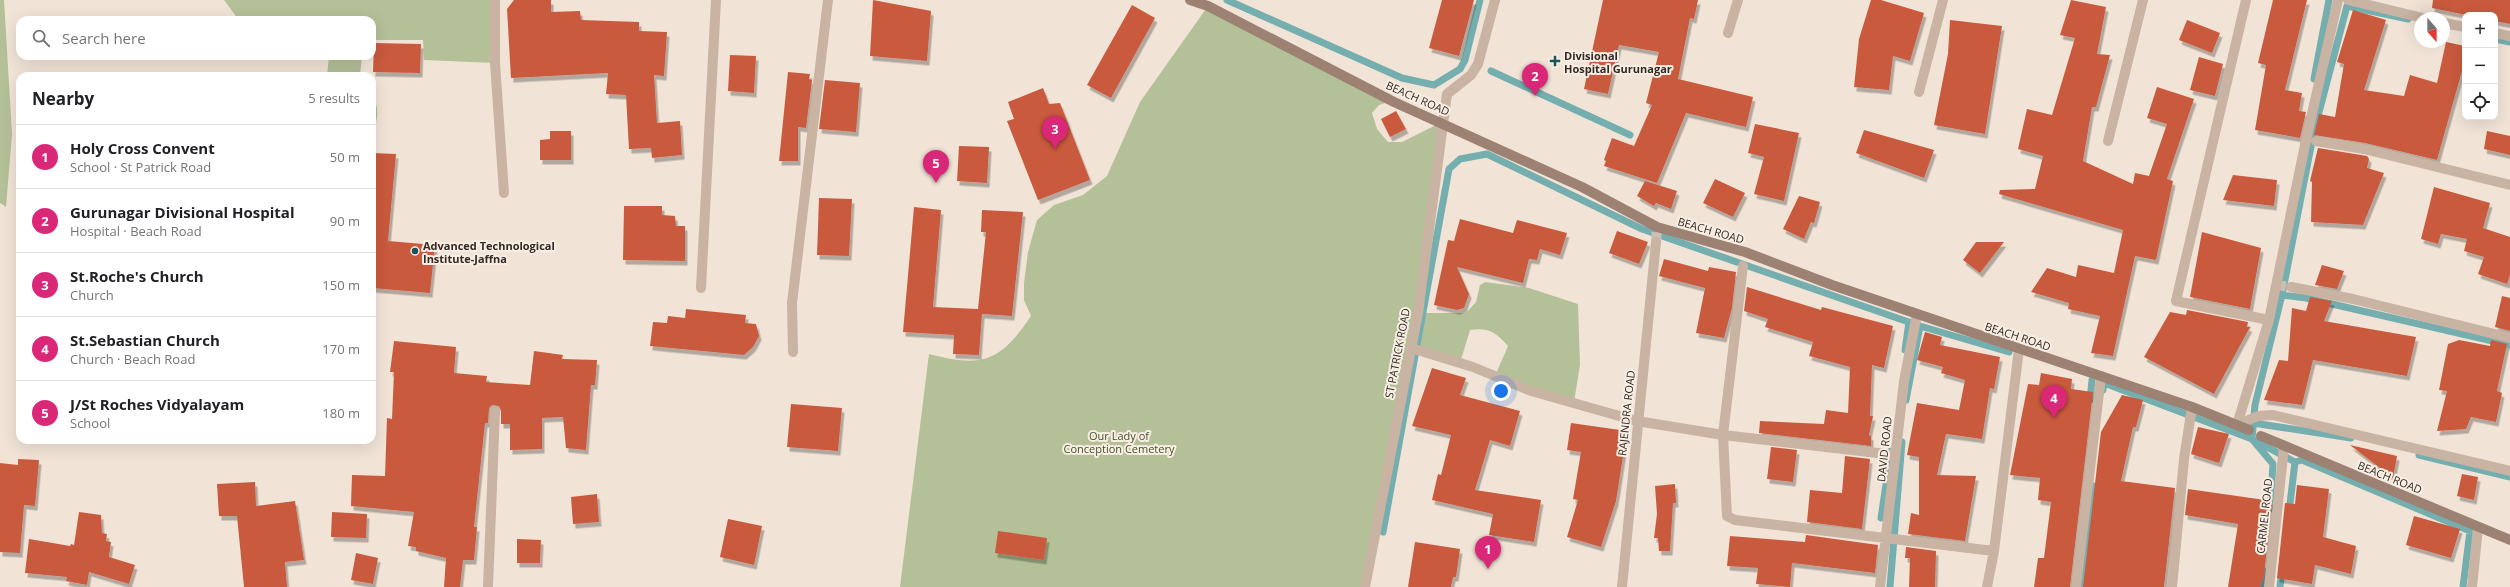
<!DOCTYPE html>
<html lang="en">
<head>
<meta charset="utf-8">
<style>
  :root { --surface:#fff; --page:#f2f2f2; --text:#202124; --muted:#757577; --line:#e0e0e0; --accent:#db2777 }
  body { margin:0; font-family:"Open Sans",sans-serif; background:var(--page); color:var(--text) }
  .controls { position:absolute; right:12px; top:12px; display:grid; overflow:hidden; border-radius:8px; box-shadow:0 4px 16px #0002 }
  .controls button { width:36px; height:36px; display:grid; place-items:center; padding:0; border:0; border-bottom:1px solid var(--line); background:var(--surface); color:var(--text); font:20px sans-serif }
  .compass { position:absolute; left:2414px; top:12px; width:36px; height:36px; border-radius:50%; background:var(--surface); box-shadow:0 4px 16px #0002; rotate:159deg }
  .you { position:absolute; left:1501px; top:391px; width:14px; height:14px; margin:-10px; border:3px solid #fff; border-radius:50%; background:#1a73e8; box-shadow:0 0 0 6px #1a73e833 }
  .badge { display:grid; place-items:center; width:26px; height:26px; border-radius:50%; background:var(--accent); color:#fff; font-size:13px; font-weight:700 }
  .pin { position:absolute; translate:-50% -33px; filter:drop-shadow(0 1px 2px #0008) }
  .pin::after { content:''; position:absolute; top:21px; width:14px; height:12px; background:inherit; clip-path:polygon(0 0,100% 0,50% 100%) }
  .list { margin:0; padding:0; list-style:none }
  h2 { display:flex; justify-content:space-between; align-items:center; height:52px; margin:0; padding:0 16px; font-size:17px }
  h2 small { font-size:13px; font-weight:400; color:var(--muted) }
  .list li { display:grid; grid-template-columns:26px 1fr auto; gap:12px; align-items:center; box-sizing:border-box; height:64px; padding:0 16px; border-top:1px solid var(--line) }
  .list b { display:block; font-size:15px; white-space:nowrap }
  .list p { margin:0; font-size:13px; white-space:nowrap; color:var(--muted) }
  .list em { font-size:13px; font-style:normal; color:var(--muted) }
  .icon { flex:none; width:22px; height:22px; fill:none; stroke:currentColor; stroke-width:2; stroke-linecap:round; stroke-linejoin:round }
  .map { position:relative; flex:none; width:2510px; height:587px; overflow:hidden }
  .search { position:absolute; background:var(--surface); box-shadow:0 4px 16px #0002; left:16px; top:16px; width:360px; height:44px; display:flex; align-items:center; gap:10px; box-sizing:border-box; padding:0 14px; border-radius:12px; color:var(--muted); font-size:15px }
  .panel { position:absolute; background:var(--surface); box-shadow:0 4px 16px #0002; left:16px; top:72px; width:360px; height:372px; border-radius:12px }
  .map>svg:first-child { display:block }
</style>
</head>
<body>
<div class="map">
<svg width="2510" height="587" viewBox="0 0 2510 587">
  <defs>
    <filter id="shadow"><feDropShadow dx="2.5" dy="4.5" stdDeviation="0" flood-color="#0004"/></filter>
  </defs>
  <rect width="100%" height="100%" fill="#f1e4d7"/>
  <!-- green -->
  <path fill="#b4c097" d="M 0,0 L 4,0 L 12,134 L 6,207 L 0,203 Z
    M 224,0 L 495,0 L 495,63 L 424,60 L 423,40 L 372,40 L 372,20 L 238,19 Z
    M 1208,6 L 1392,101 L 1379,105 L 1372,113 L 1377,129 L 1388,142 L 1402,142 L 1442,122 L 1418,313 L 1466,313 L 1476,302 L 1480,285 L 1485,282 L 1529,288 L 1578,304 L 1580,365 L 1574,402 L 1495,376 L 1508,346 C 1496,332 1488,327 1470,330 L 1460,363 L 1411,348 L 1365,587 L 900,587 L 929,354 C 983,368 1000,362 1031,316 L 1024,300 L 1024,283 L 1028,252 L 1037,220 L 1054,205 L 1083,195 L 1107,176 L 1140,102 Z
    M 329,56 L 362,56 L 360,76 L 327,76 Z
    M 372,98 C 381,107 377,123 372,133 Z"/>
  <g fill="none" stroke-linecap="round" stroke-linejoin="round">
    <!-- stream -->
    <path stroke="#75aeaf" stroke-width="7" d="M 1227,0 L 1402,78 L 1434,85 L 1460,69 L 1465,60 L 1480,0
      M 2408,19 L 2347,6 L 2314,131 L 2282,295 L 2255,405 L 2252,439 L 2295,462 L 2302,460 L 2470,531 L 2463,587
      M 2495,39 L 2510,42
      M 1491,71 L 1630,135
      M 2314,79 L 2329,0
      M 2282,295 L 2306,298 L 2510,345
      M 1905,350 L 1909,322
      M 2103,390 L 2104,383 L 2252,439 L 2273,464 L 2270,509
      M 1906,400 L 1920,326 L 2009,352
      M 2090,400 L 2092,380
      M 2253,423 L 2351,438
      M 2419,455 L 2510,477
      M 2289,512 L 2295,462
      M 1881,518 L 1891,451
      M 1383,532 L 1449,169 L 1460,159 L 1487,154 L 1642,229 L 1920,326
      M 1890,587 L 1902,442
      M 2082,587 L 2093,486
      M 2261,587 L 2263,571
      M 2280,587 L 2282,570"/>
  </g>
  <!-- building -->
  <path fill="#c95a3d" filter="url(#shadow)" d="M 514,0 L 551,0 L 551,12 L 580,11 L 581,20 L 639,22 L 639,31 L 667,32 L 664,76 L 654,75 L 657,123 L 680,121 L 682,155 L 652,158 L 651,148 L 629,149 L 626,95 L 606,94 L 608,73 L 511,78 L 507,9 Z
    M 873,0 L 931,11 L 927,61 L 870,56 Z
    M 1442,0 L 1474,0 L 1459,56 L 1429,48 Z
    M 1603,0 L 1698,0 L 1694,19 L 1690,18 L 1678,79 L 1753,97 L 1746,127 L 1686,113 L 1657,183 L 1604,166 L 1606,161 L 1604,160 L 1612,138 L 1634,146 L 1652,105 L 1646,103 L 1659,52 L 1619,45 L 1608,94 L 1584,89 Z
    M 1871,0 L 1881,0 L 1924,13 L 1910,61 L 1893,56 L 1889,90 L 1854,87 L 1859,39 Z
    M 2071,0 L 2106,7 L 2097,54 L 2110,55 L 2096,107 L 2092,107 L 2083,161 L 2133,184 L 2135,173 L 2149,176 L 2167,124 L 2147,118 L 2157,87 L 2194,99 L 2167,179 L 2173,181 L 2156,260 L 2135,256 L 2113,356 L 2091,353 L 2100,316 L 2068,309 L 2069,303 L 2031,292 L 2047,268 L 2076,277 L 2078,265 L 2114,273 L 2123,230 L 1999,194 L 2000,190 L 2035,189 L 2043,156 L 2018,149 L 2027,109 L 2052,115 L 2075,38 L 2060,35 Z
    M 2273,0 L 2307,0 L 2285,90 L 2302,93 L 2299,111 L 2306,112 L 2300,138 L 2255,130 L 2266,65 L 2258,63 Z
    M 2433,0 L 2510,0 L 2510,24 L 2495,21 L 2495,15 L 2466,15 L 2432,8 Z
    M 1132,5 L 1155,18 L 1111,98 L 1087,85 Z
    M 2353,10 L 2386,20 L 2364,90 L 2404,96 L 2410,75 L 2437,83 L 2446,42 L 2465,46 L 2465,60 L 2437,160 L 2365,143 L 2314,135 L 2319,114 L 2335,117 L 2344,64 L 2337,62 Z
    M 1950,20 L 2002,26 L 1985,134 L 1934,125 L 1948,54 Z
    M 2187,20 L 2220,33 L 2212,53 L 2179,40 Z
    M 374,43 L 421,44 L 420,73 L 373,72 Z
    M 730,55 L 756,56 L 754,93 L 728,91 Z
    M 2199,57 L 2223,64 L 2215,96 L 2190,90 Z
    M 788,72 L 810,74 L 809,79 L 812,80 L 806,128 L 798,127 L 798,161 L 779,161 Z
    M 825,80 L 860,83 L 856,132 L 819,129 Z
    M 1043,88 L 1049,104 L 1060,103 L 1090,180 L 1038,200 L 1007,121 L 1014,119 L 1008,102 Z
    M 1396,111 L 1406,129 L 1390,137 L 1381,119 Z
    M 1755,124 L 1799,133 L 1784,201 L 1754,194 L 1764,157 L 1748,153 Z
    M 1864,130 L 1934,150 L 1924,178 L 1856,153 Z
    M 550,131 L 571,131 L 571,160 L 540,160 L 540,140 L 550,139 Z
    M 2487,131 L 2510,136 L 2510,155 L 2484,149 Z
    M 959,146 L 989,147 L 987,183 L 957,181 Z
    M 2318,148 L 2367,156 L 2369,159 L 2367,168 L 2384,173 L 2363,225 L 2311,222 L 2312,182 L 2310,181 Z
    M 372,153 L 396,154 L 388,241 L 435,245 L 430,293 L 372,288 Z
    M 2233,175 L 2277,180 L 2274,206 L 2223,200 Z
    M 1715,179 L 1745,193 L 1733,217 L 1703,203 Z
    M 1645,181 L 1677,191 L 1671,209 L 1656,203 L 1654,206 L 1637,196 Z
    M 2434,187 L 2490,203 L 2483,228 L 2510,237 L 2510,275 L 2507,284 L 2478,274 L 2484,257 L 2464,251 L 2467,239 L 2441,234 L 2438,244 L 2421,239 Z
    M 1799,196 L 1820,202 L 1814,223 L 1811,222 L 1804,239 L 1783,229 Z
    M 819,198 L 852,199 L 849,256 L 817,255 Z
    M 624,206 L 662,206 L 662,215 L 675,216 L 676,226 L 685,226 L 685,261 L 623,260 Z
    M 914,207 L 941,210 L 933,307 L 978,309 L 986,232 L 981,232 L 982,210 L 1023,212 L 1012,316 L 982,314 L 979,355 L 953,354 L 954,335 L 903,332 Z
    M 1460,219 L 1513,233 L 1517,220 L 1567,233 L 1560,255 L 1540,249 L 1537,260 L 1529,259 L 1523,283 L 1457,267 L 1469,294 L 1464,308 L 1457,310 L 1434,305 L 1448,240 L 1454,241 Z
    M 1617,231 L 1648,242 L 1639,264 L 1609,253 Z
    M 2202,232 L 2261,248 L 2250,309 L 2190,297 Z
    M 1976,242 L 2004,242 L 1980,273 L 1963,260 Z
    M 1664,259 L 1708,271 L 1709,267 L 1736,272 L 1732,308 L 1724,338 L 1696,333 L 1705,288 L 1659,276 Z
    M 2322,265 L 2344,271 L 2337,289 L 2315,285 Z
    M 1747,287 L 1821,310 L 1822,307 L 1893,326 L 1884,368 L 1872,365 L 1870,416 L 1873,416 L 1869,435 L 1871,436 L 1871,446 L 1759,433 L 1760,421 L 1824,424 L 1826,410 L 1848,413 L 1850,367 L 1809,356 L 1813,342 L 1765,327 L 1768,319 L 1744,311 Z
    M 2502,296 L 2510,298 L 2510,331 L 2495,327 Z
    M 2310,297 L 2332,301 L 2324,321 L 2416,337 L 2407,376 L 2313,360 L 2302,405 L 2264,400 L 2279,360 L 2288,361 L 2292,308 L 2306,311 Z
    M 686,309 L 746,315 L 745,323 L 756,324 L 759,336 L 753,347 L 744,355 L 650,346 L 653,322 L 667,323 L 668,316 L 685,318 Z
    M 2187,310 L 2248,322 L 2247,327 L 2250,327 L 2214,394 L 2144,357 L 2170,312 L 2186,315 Z
    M 1925,332 L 1942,337 L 1940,345 L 2000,357 L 1994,389 L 1990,388 L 1982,439 L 1946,434 L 1937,475 L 1976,476 L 1965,541 L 1908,534 L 1911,513 L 1919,515 L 1919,457 L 1907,455 L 1917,403 L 1959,410 L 1965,380 L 1941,373 L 1943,367 L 1917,360 Z
    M 2459,340 L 2490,346 L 2491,340 L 2507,344 L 2497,391 L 2502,393 L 2496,422 L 2471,417 L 2466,429 L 2437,431 L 2447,391 L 2439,390 L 2448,344 Z
    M 394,341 L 456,347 L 454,373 L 487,376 L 486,382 L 530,385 L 534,351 L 563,355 L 562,359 L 597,360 L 595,385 L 591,385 L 586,450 L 566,448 L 563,417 L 542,418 L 542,449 L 510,450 L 510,424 L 501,424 L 501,411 L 499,406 L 492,405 L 489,408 L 488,423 L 485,423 L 474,527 L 477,527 L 474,560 L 463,560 L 460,587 L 444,587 L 446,558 L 416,551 L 416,547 L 408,546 L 414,512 L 351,506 L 352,475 L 385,476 L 387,418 L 392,419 L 394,372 L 390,372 Z
    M 1432,368 L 1466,378 L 1460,395 L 1520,411 L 1510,446 L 1490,440 L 1475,490 L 1541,500 L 1534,542 L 1489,535 L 1493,514 L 1432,500 L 1438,474 L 1441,475 L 1451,435 L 1412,426 Z
    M 2041,373 L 2072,379 L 2071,389 L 2093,392 L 2070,587 L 2034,587 L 2038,558 L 2044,558 L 2051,502 L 2038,500 L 2040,478 L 2010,475 L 2028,384 L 2039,385 Z
    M 2122,395 L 2143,400 L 2136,427 L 2133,427 L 2121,481 L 2175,488 L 2164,587 L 2083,587 L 2101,432 Z
    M 791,404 L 842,408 L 838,451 L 787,447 Z
    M 1571,423 L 1627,431 L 1616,501 L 1601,547 L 1567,537 L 1578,500 L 1573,499 L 1581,452 L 1567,450 Z
    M 2198,427 L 2229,434 L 2219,463 L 2191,454 Z
    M 2350,445 L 2397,456 L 2393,478 Z
    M 1771,447 L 1797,450 L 1793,482 L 1767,479 Z
    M 1845,456 L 1870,459 L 1862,529 L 1807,522 L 1810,490 L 1842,493 Z
    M 18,459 L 39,460 L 35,506 L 24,505 L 20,553 L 0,552 L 0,463 L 18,465 Z
    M 2462,474 L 2478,477 L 2474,500 L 2457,496 Z
    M 255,482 L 256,506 L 295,501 L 304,560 L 285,562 L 287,587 L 244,587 L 237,516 L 219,516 L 217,484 Z
    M 1675,484 L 1676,503 L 1673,503 L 1670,551 L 1659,551 L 1658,538 L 1654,538 L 1657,514 L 1655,486 Z
    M 2297,485 L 2329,489 L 2323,537 L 2356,546 L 2351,574 L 2315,565 L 2312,584 L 2277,578 L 2285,503 L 2295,504 Z
    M 2188,489 L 2272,501 L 2264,576 L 2260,587 L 2228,587 L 2238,524 L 2185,515 Z
    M 597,494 L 599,522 L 573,524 L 571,497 Z
    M 79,512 L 101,515 L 102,533 L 107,534 L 106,541 L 111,542 L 109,557 L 135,565 L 129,584 L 89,572 L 87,585 L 66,581 L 67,577 L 25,573 L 29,539 L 70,546 L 71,544 L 74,545 Z
    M 332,512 L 367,514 L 366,538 L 331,537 Z
    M 2414,516 L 2460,529 L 2451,558 L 2406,545 Z
    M 728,519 L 762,526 L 754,565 L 720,557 Z
    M 998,531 L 1047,538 L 1044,560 L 995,553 Z
    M 1806,535 L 1878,545 L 1875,573 L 1792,563 L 1790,587 L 1756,584 L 1758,568 L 1727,566 L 1730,536 L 1805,542 Z
    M 517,539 L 541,540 L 540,563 L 517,563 Z
    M 1415,542 L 1460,549 L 1456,577 L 1453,577 L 1451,587 L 1408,587 Z
    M 1906,547 L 1936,551 L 1935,587 L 1909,587 L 1910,558 L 1905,558 Z
    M 356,553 L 378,558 L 373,584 L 351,580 Z"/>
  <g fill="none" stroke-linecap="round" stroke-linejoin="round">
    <!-- minor-tunnel -->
    <path stroke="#cbbfb3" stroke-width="10" stroke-dasharray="10 5" stroke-linecap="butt" d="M 1656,242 L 1657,227
      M 2276,285 L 2291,287"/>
    <!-- minor -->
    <path stroke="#c9b3a3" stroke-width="10" d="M 495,0 L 495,63 L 504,193
      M 2246,0 L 2176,301 L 2269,320
      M 2348,0 L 2423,18
      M 2444,23 L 2465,27
      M 1728,33 L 1738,0
      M 2495,33 L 2510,36
      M 1919,92 L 1943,0
      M 2108,141 L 2143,0
      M 2316,141 L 2364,149 L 2510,185
      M 1743,266 L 1723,435 L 1727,516 L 1735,520 L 1994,551
      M 2291,287 L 2353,299 L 2510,338
      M 701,288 L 716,0
      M 1411,348 L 1473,367 L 1531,391 L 1637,421 L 1723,435 L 1895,455
      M 793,352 L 792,303 L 828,0
      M 2237,425 L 2269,320 L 2306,140 L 2338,0
      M 2237,425 L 2258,416 L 2273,415 L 2510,471
      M 488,587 L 495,411
      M 1365,587 L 1418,313 L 1447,94 L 1471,75 L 1478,64 L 1495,0
      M 1622,587 L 1656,242
      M 1880,587 L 1904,381 L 1917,314
      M 1987,587 L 1994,551 L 2019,349
      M 2076,587 L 2101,376
      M 2172,587 L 2184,459 L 2192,407
      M 2269,587 L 2284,447
      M 2472,587 L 2478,527"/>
    <!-- secondary -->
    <path stroke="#9d8274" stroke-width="10" d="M 1190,0 L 1208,6 L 1394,102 L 1582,187 L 1657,227 L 1745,252 L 1832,285 L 2192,407 L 2249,430
      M 2261,436 L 2510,540"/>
  </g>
  <!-- markers -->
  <g fill="#1a5456" stroke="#f9eee3" stroke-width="1.5">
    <path d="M1553 55h4v4h4v4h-4v4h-4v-4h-4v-4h4z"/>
    <circle cx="415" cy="251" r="4"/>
  </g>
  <g text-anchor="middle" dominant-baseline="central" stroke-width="4" stroke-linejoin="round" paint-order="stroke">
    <!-- poi labels -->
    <g font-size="11" font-weight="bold" fill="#342925" stroke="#f9eee3" text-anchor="start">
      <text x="1564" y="55">Divisional<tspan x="1564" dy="13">Hospital Gurunagar</tspan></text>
      <text x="423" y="245">Advanced Technological<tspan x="423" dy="13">Institute-Jaffna</tspan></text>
    </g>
    <!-- street labels -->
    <g font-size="11" fill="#342925" stroke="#f9eee3">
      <text transform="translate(1418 98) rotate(24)">BEACH ROAD</text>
      <text transform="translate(1711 230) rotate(16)">BEACH ROAD</text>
      <text transform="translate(2018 336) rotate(18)">BEACH ROAD</text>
      <text transform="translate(1397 353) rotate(-79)">ST PATRICK ROAD</text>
      <text transform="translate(1626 413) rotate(-84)">RAJENDRA ROAD</text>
      <text transform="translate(1884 449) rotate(-84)">DAVID ROAD</text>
      <text transform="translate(2390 477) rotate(22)">BEACH ROAD</text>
      <text transform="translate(2264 516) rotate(-84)">CARMEL ROAD</text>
    </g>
    <!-- park labels -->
    <g font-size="11" fill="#455328" stroke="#f9eee3">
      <text x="1119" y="435">Our Lady of<tspan x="1119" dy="13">Conception Cemetery</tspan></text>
    </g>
  </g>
</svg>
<div class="controls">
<button>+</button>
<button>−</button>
<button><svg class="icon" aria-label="locate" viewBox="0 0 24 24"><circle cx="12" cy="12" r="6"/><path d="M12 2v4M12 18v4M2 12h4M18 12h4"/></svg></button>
</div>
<svg class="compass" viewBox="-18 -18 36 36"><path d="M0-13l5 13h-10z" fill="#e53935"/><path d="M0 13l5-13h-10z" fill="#757577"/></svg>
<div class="you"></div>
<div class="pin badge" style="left:1488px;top:569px">1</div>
<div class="pin badge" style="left:1535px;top:96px">2</div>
<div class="pin badge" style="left:1055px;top:149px">3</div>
<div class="pin badge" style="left:2054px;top:418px">4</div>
<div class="pin badge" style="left:936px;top:183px">5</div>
<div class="search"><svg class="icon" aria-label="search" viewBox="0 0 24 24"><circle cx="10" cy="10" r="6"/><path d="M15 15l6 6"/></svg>Search here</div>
<section class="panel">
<h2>Nearby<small>5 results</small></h2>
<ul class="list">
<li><span class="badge">1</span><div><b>Holy Cross Convent</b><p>School · St Patrick Road</p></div><em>50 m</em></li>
<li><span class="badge">2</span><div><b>Gurunagar Divisional Hospital</b><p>Hospital · Beach Road</p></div><em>90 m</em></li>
<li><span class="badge">3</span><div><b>St.Roche's Church</b><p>Church</p></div><em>150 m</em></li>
<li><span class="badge">4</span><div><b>St.Sebastian Church</b><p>Church · Beach Road</p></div><em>170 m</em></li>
<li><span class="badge">5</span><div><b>J/St Roches Vidyalayam</b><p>School</p></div><em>180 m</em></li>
</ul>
</section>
</div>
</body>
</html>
